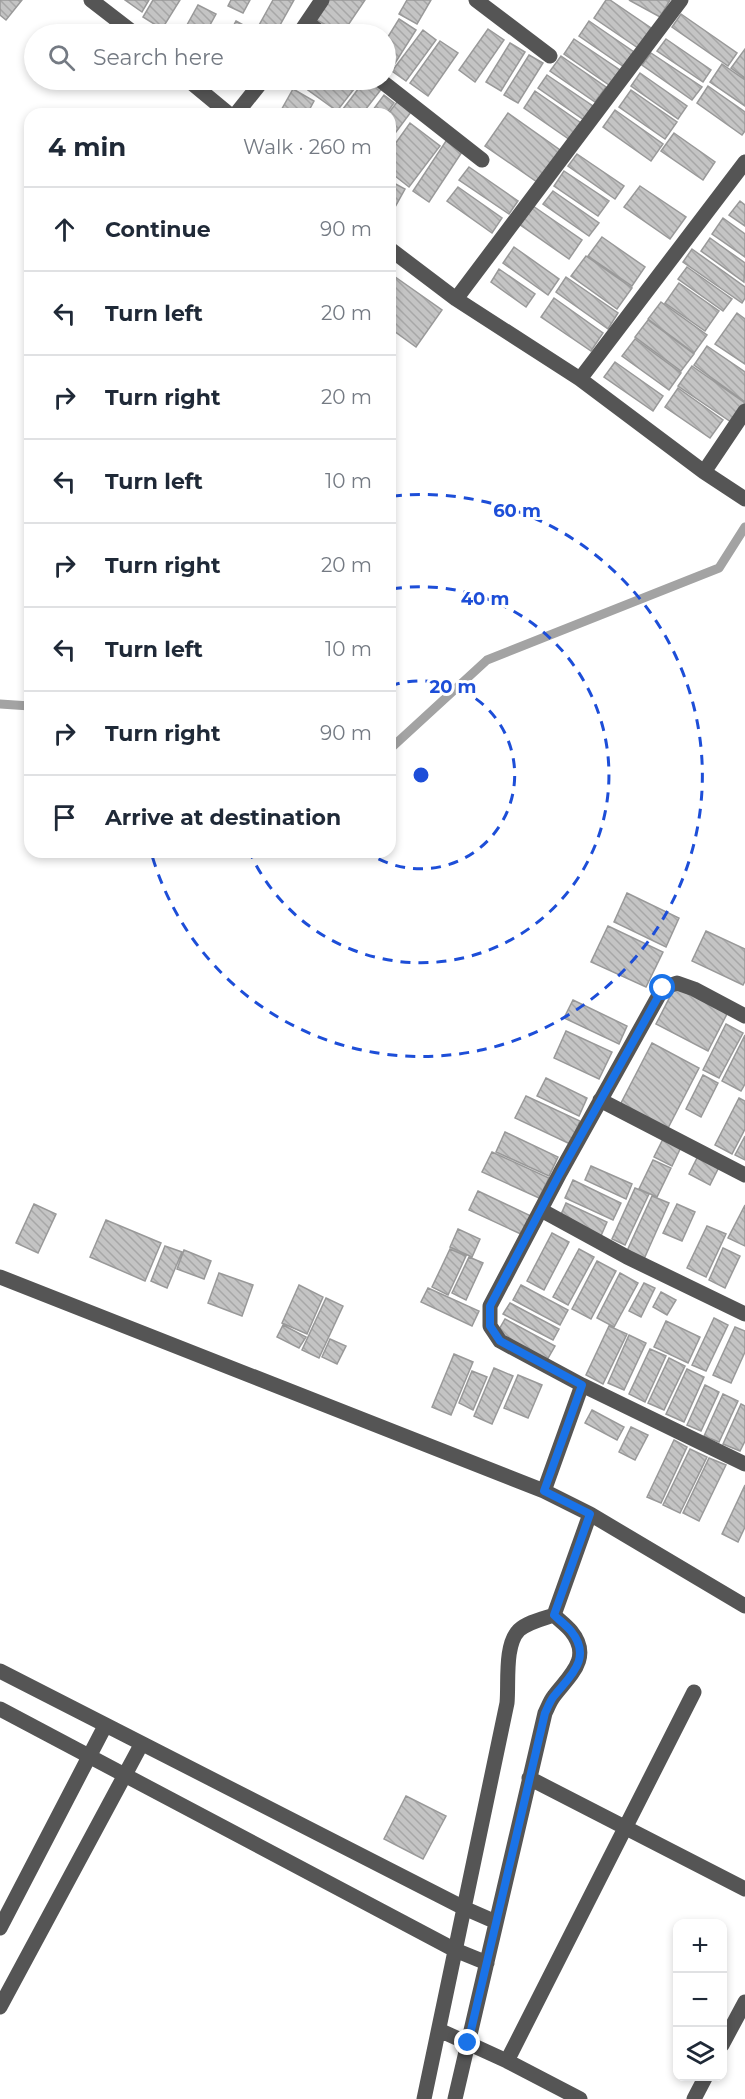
<!DOCTYPE html>
<html lang="en">
<head>
<meta charset="utf-8">
<style>
  :root { --surface:#fff; --page:#f6f6f7; --text:#1f2937; --muted:#747a83; --line:#e0e1e3 }
  body { margin:0; font-family:Montserrat,sans-serif; background:var(--page); color:var(--text) }
  .controls { position:absolute; right:18px; bottom:18px; display:grid; overflow:hidden; border-radius:12px; box-shadow:0 3px 9px #0003 }
  .controls button { width:54px; height:54px; display:grid; place-items:center; padding:0; border:0; border-bottom:2px solid var(--line); background:var(--surface); color:var(--text); font:30px sans-serif }
  .stop { position:absolute; width:18px; height:18px; margin:-14px; border:4px solid #1a73e8; border-radius:50%; background:#fff }
  .stop.end { background:#1a73e8; border-color:#fff; box-shadow:0 2px 6px #0008 }
  .list { margin:0; padding:0; list-style:none }
  h2 { display:flex; justify-content:space-between; align-items:center; height:78px; margin:0; padding:0 24px; font-size:26px }
  h2 small { font-size:20px; font-weight:400; color:var(--muted) }
  .list li { display:grid; grid-template-columns:39px 1fr auto; gap:18px; align-items:center; box-sizing:border-box; height:84px; padding:0 24px; border-top:2px solid var(--line) }
  .list b { display:block; font-size:22px; white-space:nowrap }
  .list em { font-size:20px; font-style:normal; color:var(--muted) }
  .icon { flex:none; width:33px; height:33px; fill:none; stroke:currentColor; stroke-width:2; stroke-linecap:round; stroke-linejoin:round }
  .map { position:relative; flex:none; width:745px; height:2099px; overflow:hidden }
  .search { position:absolute; background:var(--surface); box-shadow:0 3px 9px #0003; left:24px; top:24px; width:372px; height:66px; display:flex; align-items:center; gap:15px; box-sizing:border-box; padding:0 21px; border-radius:33px; color:var(--muted); font-size:22px }
  .panel { position:absolute; background:var(--surface); box-shadow:0 3px 9px #0003; left:24px; top:108px; width:372px; height:750px; border-radius:18px }
  .map>svg:first-child { display:block }
</style>
</head>
<body>
<div class="map">
<svg width="745" height="2099" viewBox="0 0 745 2099">
  <defs>
    <pattern id="building-back-hatch" width="6" height="6" patternUnits="userSpaceOnUse" patternTransform="scale(1.5)"><rect width="6" height="6" fill="#c4c4c4"/><path d="M-1 5l2 2M0 0l6 6M5-1l2 2" fill="none" stroke="#a7a7a7"/></pattern>
  </defs>
  <rect width="100%" height="100%" fill="#fff"/>
  <g fill="none" stroke-linecap="round" stroke-linejoin="round">
    <!-- stream -->
    <path stroke="#a3a3a3" stroke-width="9" d="M 0,704 L 30,706
      M 390,749 L 487,660 L 719,568 L 745,527"/>
  </g>
  <!-- building -->
  <path fill="url(#building-back-hatch)" stroke="#999" stroke-width="1.5" d="M 0,0 L 22,0 L 6,20 L 0,15 Z
    M 125,0 L 149,0 L 142,12 Z
    M 153,0 L 180,0 L 162,29 L 143,17 Z
    M 231,0 L 250,0 L 243,13 L 228,6 Z
    M 273,0 L 294,0 L 275,34 L 271,34 L 258,27 Z
    M 328,0 L 365,0 L 342,34 L 315,19 Z
    M 407,0 L 431,0 L 417,24 L 399,14 Z
    M 606,0 L 610,0 L 651,28 L 638,48 L 594,18 Z
    M 629,0 L 670,0 L 660,17 Z
    M 198,5 L 216,14 L 205,34 L 182,34 Z
    M 681,14 L 737,53 L 728,66 L 672,27 Z
    M 399,19 L 416,30 L 392,68 L 386,64 L 386,40 Z
    M 236,21 L 254,31 L 252,34 L 229,34 Z
    M 589,21 L 634,52 L 624,67 L 579,36 Z
    M 488,29 L 504,40 L 475,82 L 459,70 Z
    M 423,30 L 436,40 L 406,81 L 392,71 Z
    M 574,39 L 620,70 L 609,85 L 564,54 Z
    M 666,39 L 711,70 L 703,82 L 657,51 Z
    M 440,41 L 458,53 L 428,96 L 410,83 Z
    M 510,43 L 525,52 L 501,91 L 486,82 Z
    M 745,49 L 745,78 L 731,68 Z
    M 651,53 L 702,87 L 692,100 L 642,65 Z
    M 529,55 L 543,63 L 518,103 L 504,95 Z
    M 561,56 L 606,87 L 595,102 L 550,71 Z
    M 722,64 L 745,80 L 745,106 L 710,82 Z
    M 640,73 L 687,106 L 678,119 L 631,86 Z
    M 547,75 L 593,106 L 584,120 L 538,88 Z
    M 316,80 L 361,80 L 337,111 L 308,90 Z
    M 365,80 L 373,80 L 383,87 L 362,114 L 349,114 L 343,109 Z
    M 708,86 L 745,112 L 745,131 L 742,135 L 697,103 Z
    M 293,89 L 314,101 L 307,114 L 279,114 Z
    M 631,90 L 677,122 L 665,139 L 619,107 Z
    M 535,91 L 581,123 L 570,140 L 524,108 Z
    M 384,95 L 394,103 L 386,114 L 370,114 Z
    M 400,98 L 414,108 L 390,140 L 390,114 L 388,114 Z
    M 615,110 L 663,144 L 651,161 L 603,127 Z
    M 508,113 L 560,150 L 537,182 L 485,146 Z
    M 410,123 L 440,146 L 409,187 L 390,172 L 390,151 Z
    M 674,133 L 715,162 L 703,180 L 661,151 Z
    M 446,141 L 462,152 L 429,202 L 413,191 Z
    M 577,154 L 624,186 L 615,199 L 568,166 Z
    M 469,167 L 518,201 L 509,214 L 459,180 Z
    M 564,171 L 609,201 L 598,216 L 554,186 Z
    M 390,181 L 405,189 L 390,216 Z
    M 640,186 L 686,217 L 670,239 L 624,207 Z
    M 458,187 L 502,218 L 492,233 L 447,201 Z
    M 553,191 L 599,223 L 589,236 L 543,204 Z
    M 740,201 L 745,205 L 745,226 L 729,215 Z
    M 533,206 L 582,240 L 569,259 L 519,224 Z
    M 723,218 L 745,234 L 745,257 L 712,234 Z
    M 602,237 L 645,267 L 632,286 L 588,256 Z
    M 710,238 L 745,263 L 744,282 L 701,251 Z
    M 514,247 L 559,279 L 548,295 L 503,263 Z
    M 692,249 L 745,287 L 745,298 L 742,303 L 683,262 Z
    M 586,256 L 632,288 L 617,309 L 571,276 Z
    M 687,267 L 732,299 L 723,311 L 678,279 Z
    M 499,269 L 535,294 L 526,307 L 491,282 Z
    M 391,274 L 442,310 L 416,347 L 390,328 Z
    M 566,277 L 618,313 L 608,329 L 556,292 Z
    M 679,283 L 719,311 L 705,331 L 665,303 Z
    M 554,298 L 603,333 L 591,351 L 541,317 Z
    M 661,302 L 707,335 L 694,353 L 648,319 Z
    M 737,313 L 745,319 L 745,364 L 715,344 Z
    M 648,320 L 694,354 L 681,371 L 635,337 Z
    M 635,339 L 681,373 L 669,390 L 622,356 Z
    M 707,346 L 745,372 L 745,402 L 694,365 Z
    M 615,362 L 663,396 L 653,411 L 604,377 Z
    M 692,366 L 745,403 L 731,422 L 678,386 Z
    M 678,388 L 723,420 L 710,438 L 665,407 Z
    M 627,893 L 679,918 L 666,947 L 614,922 Z
    M 608,926 L 663,952 L 646,987 L 591,962 Z
    M 706,931 L 745,949 L 745,981 L 743,985 L 692,961 Z
    M 676,985 L 728,1012 L 708,1051 L 656,1024 Z
    M 573,1000 L 627,1026 L 619,1044 L 564,1018 Z
    M 726,1024 L 743,1033 L 719,1078 L 703,1070 Z
    M 566,1031 L 612,1052 L 599,1079 L 554,1058 Z
    M 745,1035 L 745,1084 L 741,1091 L 722,1081 Z
    M 652,1043 L 699,1068 L 667,1130 L 620,1105 Z
    M 703,1075 L 718,1083 L 701,1117 L 686,1109 Z
    M 546,1078 L 587,1098 L 579,1116 L 537,1096 Z
    M 526,1096 L 580,1121 L 570,1144 L 515,1118 Z
    M 739,1098 L 745,1101 L 745,1129 L 732,1154 L 715,1145 Z
    M 505,1132 L 558,1157 L 549,1176 L 496,1152 Z
    M 665,1135 L 683,1143 L 672,1166 L 654,1157 Z
    M 745,1136 L 745,1160 L 735,1155 Z
    M 492,1152 L 549,1178 L 539,1198 L 482,1172 Z
    M 699,1154 L 720,1165 L 710,1185 L 689,1174 Z
    M 653,1160 L 671,1168 L 657,1197 L 639,1189 Z
    M 591,1166 L 632,1184 L 626,1199 L 585,1180 Z
    M 573,1180 L 621,1203 L 613,1220 L 565,1198 Z
    M 635,1188 L 649,1194 L 625,1245 L 612,1239 Z
    M 478,1191 L 531,1216 L 523,1235 L 469,1210 Z
    M 652,1196 L 669,1203 L 644,1259 L 627,1251 Z
    M 566,1203 L 607,1222 L 600,1238 L 559,1219 Z
    M 34,1204 L 56,1214 L 38,1253 L 16,1243 Z
    M 677,1204 L 695,1212 L 682,1241 L 663,1233 Z
    M 745,1205 L 745,1246 L 728,1238 Z
    M 106,1220 L 161,1243 L 145,1281 L 90,1257 Z
    M 707,1226 L 726,1234 L 706,1277 L 687,1268 Z
    M 458,1229 L 480,1239 L 472,1257 L 450,1247 Z
    M 552,1233 L 569,1242 L 544,1290 L 527,1281 Z
    M 165,1246 L 182,1252 L 167,1288 L 151,1281 Z
    M 723,1248 L 740,1256 L 725,1288 L 709,1280 Z
    M 450,1249 L 466,1256 L 448,1295 L 432,1287 Z
    M 579,1249 L 594,1257 L 568,1305 L 553,1297 Z
    M 184,1250 L 211,1261 L 204,1279 L 177,1269 Z
    M 469,1257 L 483,1263 L 466,1300 L 452,1293 Z
    M 597,1261 L 616,1271 L 591,1319 L 572,1309 Z
    M 219,1273 L 253,1285 L 242,1316 L 208,1303 Z
    M 620,1273 L 638,1283 L 614,1327 L 597,1318 Z
    M 644,1283 L 655,1288 L 641,1317 L 629,1311 Z
    M 299,1285 L 323,1297 L 307,1334 L 282,1323 Z
    M 521,1285 L 568,1310 L 560,1325 L 513,1300 Z
    M 428,1288 L 479,1311 L 472,1326 L 421,1302 Z
    M 661,1292 L 676,1300 L 667,1315 L 653,1307 Z
    M 326,1298 L 343,1306 L 319,1358 L 302,1350 Z
    M 510,1303 L 559,1329 L 553,1340 L 503,1314 Z
    M 714,1318 L 728,1325 L 706,1371 L 692,1365 Z
    M 505,1319 L 555,1346 L 547,1360 L 497,1333 Z
    M 666,1321 L 700,1337 L 688,1363 L 654,1347 Z
    M 283,1325 L 306,1337 L 299,1348 L 277,1337 Z
    M 609,1326 L 627,1334 L 603,1384 L 586,1375 Z
    M 735,1327 L 745,1331 L 745,1352 L 731,1383 L 713,1375 Z
    M 629,1335 L 646,1343 L 624,1390 L 608,1383 Z
    M 330,1339 L 346,1346 L 337,1364 L 322,1357 Z
    M 650,1349 L 666,1356 L 645,1402 L 629,1394 Z
    M 454,1354 L 473,1362 L 451,1415 L 432,1407 Z
    M 669,1358 L 685,1366 L 664,1410 L 648,1403 Z
    M 494,1368 L 513,1376 L 492,1424 L 474,1416 Z
    M 687,1369 L 704,1377 L 684,1422 L 666,1414 Z
    M 472,1371 L 487,1377 L 473,1410 L 459,1403 Z
    M 518,1375 L 542,1385 L 528,1418 L 504,1408 Z
    M 705,1385 L 719,1392 L 701,1431 L 687,1425 Z
    M 723,1394 L 738,1401 L 719,1442 L 704,1436 Z
    M 741,1404 L 745,1406 L 745,1441 L 740,1451 L 723,1444 Z
    M 592,1410 L 624,1427 L 617,1440 L 585,1423 Z
    M 631,1427 L 648,1435 L 635,1460 L 619,1452 Z
    M 674,1440 L 687,1447 L 661,1503 L 647,1497 Z
    M 690,1449 L 707,1457 L 680,1513 L 663,1505 Z
    M 709,1458 L 726,1465 L 699,1521 L 683,1513 Z
    M 745,1485 L 745,1527 L 738,1542 L 722,1534 Z
    M 406,1796 L 446,1816 L 423,1859 L 384,1839 Z"/>
  <g fill="none" stroke-linecap="round" stroke-linejoin="round">
    <!-- minor -->
    <path stroke="#555" stroke-width="15" d="M 91,0 L 135,34
      M 476,0 L 550,56
      M 308,23 L 323,34
      M 299,34 L 322,0
      M 188,80 L 229,114
      M 380,80 L 482,160
      M 236,114 L 263,80
      M 390,249 L 456,299 L 580,379 L 704,472 L 745,499
      M 456,299 L 681,0
      M 580,379 L 745,162
      M 704,472 L 745,411
      M 600,1100 L 745,1175
      M 541,1210 L 627,1257 L 745,1314
      M 0,1277 L 544,1491 L 590,1514 L 745,1606
      M 582,1385 L 745,1464
      M 544,1491 L 582,1385 L 500,1341 L 490,1326 L 490,1306 L 560,1173 L 663,988 L 677,983 L 694,989 L 745,1016
      M 554,1615 L 590,1514
      M 0,1671 L 464,1908 L 496,1922
      M 0,1709 L 455,1950 L 487,1963
      M 529,1778 L 745,1889
      M 0,1928 L 105,1726
      M 0,2007 L 141,1745
      M 439,2030 L 507,2061 L 580,2099
      M 722,2045 L 745,2002
      M 507,2061 L 694,1692
      M 424,2099 L 507,1703 C 509,1683 504,1645 519,1630 C 528,1622 542,1619 554,1615
      M 455,2099 L 545,1713 C 548,1707 550,1701 554,1696 C 569,1676 593,1658 571,1631 C 566,1625 559,1620 554,1615
      M 694,2099 L 706,2076"/>
  </g>
  <g fill="none" stroke-linecap="round" stroke-linejoin="round">
    <!-- route -->
    <path stroke="#1a73e8" stroke-width="8" d="M 468,2043 L 545,1713 C 548,1707 550,1701 554,1696 C 570,1676 593,1658 571,1631 C 566,1625 559,1620 554,1615 L 590,1514 L 544,1491 L 582,1385 L 500,1341 L 490,1326 L 490,1306 L 560,1173 L 663,988"/>
  </g>
  <!-- distance rings -->
  <g fill="none" stroke="#1d4ed8" stroke-width="3" stroke-dasharray="10 8">
    <path d="M390 686A94 94 0 1 1 367 852"/>
    <path d="M392 589A188 188 0 1 1 250 853"/>
    <path d="M392 496A281 281 0 1 1 151 852"/>
  </g>
  <circle cx="421" cy="775" r="9" fill="#1d4ed8" stroke="#fff" stroke-width="3"/>
  <g font-size="18" text-anchor="middle" font-weight="bold" fill="#1d4ed8" stroke="#fff" stroke-width="6" stroke-linejoin="round" paint-order="stroke">
    <text x="517" y="517">60 m</text>
    <text x="485" y="605">40 m</text>
    <text x="453" y="693">20 m</text>
  </g>
</svg>
<div class="controls">
<button>+</button>
<button>−</button>
<button><svg class="icon" aria-label="layers" viewBox="0 0 24 24"><path d="M12 4l9 5-9 5-9-5zM3 14l9 5 9-5"/></svg></button>
</div>
<div class="stop" style="left:663px;top:988px"></div>
<div class="stop end" style="left:468px;top:2043px"></div>
<div class="search"><svg class="icon" aria-label="search" viewBox="0 0 24 24"><circle cx="10" cy="10" r="6"/><path d="M15 15l6 6"/></svg>Search here</div>
<section class="panel">
<h2>4 min<small>Walk · 260 m</small></h2>
<ul class="list">
<li><svg class="icon" aria-label="ahead" viewBox="0 0 24 24"><path d="M12 20V5M6 11l6-6 6 6"/></svg><div><b>Continue</b></div><em>90 m</em></li>
<li><svg class="icon" aria-label="left" viewBox="0 0 24 24"><path d="M17 20v-9H6M10 6l-5 5 5 5"/></svg><div><b>Turn left</b></div><em>20 m</em></li>
<li><svg class="icon" aria-label="right" viewBox="0 0 24 24"><path d="M7 20v-9h11M14 6l5 5-5 5"/></svg><div><b>Turn right</b></div><em>20 m</em></li>
<li><svg class="icon" aria-label="left" viewBox="0 0 24 24"><path d="M17 20v-9H6M10 6l-5 5 5 5"/></svg><div><b>Turn left</b></div><em>10 m</em></li>
<li><svg class="icon" aria-label="right" viewBox="0 0 24 24"><path d="M7 20v-9h11M14 6l5 5-5 5"/></svg><div><b>Turn right</b></div><em>20 m</em></li>
<li><svg class="icon" aria-label="left" viewBox="0 0 24 24"><path d="M17 20v-9H6M10 6l-5 5 5 5"/></svg><div><b>Turn left</b></div><em>10 m</em></li>
<li><svg class="icon" aria-label="right" viewBox="0 0 24 24"><path d="M7 20v-9h11M14 6l5 5-5 5"/></svg><div><b>Turn right</b></div><em>90 m</em></li>
<li><svg class="icon" aria-label="arrive" viewBox="0 0 24 24"><path d="M6 21V4h12l-3 4 3 4H6"/></svg><div><b>Arrive at destination</b></div></li>
</ul>
</section>
</div>
</body>
</html>
